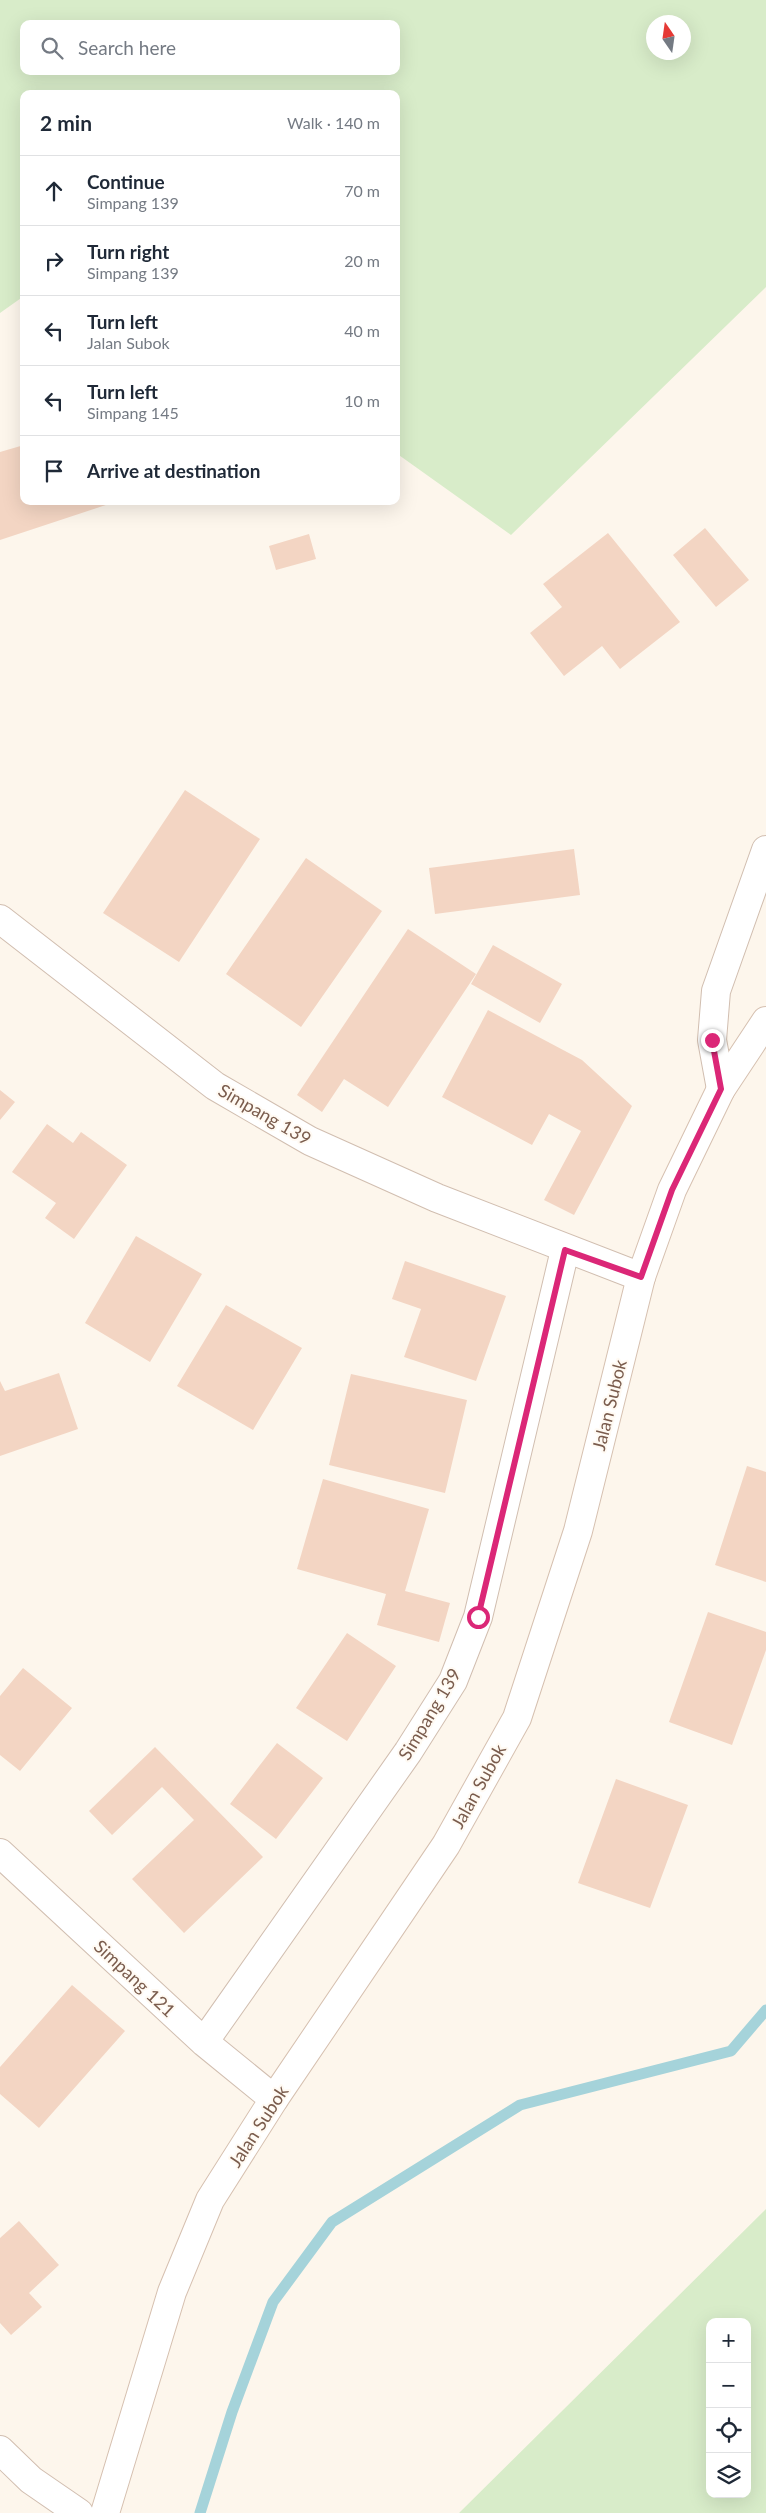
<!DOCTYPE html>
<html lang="en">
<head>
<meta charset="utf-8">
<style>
  :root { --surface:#fff; --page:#f6f6f7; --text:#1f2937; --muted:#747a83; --line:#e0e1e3 }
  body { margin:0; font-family:Lato,sans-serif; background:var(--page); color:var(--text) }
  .controls { position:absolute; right:15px; bottom:15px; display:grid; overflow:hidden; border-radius:10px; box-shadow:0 5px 20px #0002 }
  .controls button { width:45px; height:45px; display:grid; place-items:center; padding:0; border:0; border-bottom:1px solid var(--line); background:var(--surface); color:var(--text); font:25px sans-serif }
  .compass { position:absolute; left:646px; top:15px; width:45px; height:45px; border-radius:50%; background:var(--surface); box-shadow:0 5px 20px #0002; rotate:347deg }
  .stop { position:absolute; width:15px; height:15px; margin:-11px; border:4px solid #db2777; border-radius:50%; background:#fff }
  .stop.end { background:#db2777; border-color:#fff; box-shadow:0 1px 5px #0008 }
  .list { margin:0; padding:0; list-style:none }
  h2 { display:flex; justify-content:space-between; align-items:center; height:65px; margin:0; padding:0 20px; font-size:21px }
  h2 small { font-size:16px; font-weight:400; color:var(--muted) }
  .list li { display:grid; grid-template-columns:32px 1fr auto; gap:15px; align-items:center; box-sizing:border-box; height:70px; padding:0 20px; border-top:1px solid var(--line) }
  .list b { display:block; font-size:19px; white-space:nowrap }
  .list p { margin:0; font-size:16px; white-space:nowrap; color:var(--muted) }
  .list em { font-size:16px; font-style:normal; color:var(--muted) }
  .icon { flex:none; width:28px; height:28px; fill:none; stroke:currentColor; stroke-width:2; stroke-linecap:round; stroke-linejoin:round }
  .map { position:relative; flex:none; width:766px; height:2513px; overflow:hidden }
  .search { position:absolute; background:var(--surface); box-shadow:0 5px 20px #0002; left:20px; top:20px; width:380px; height:55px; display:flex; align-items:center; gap:12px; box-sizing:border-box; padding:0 18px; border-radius:10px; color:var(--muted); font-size:19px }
  .panel { position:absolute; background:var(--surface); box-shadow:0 5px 20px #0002; left:20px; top:90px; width:380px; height:415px; border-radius:10px }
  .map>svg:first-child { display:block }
</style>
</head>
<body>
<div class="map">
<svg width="766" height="2513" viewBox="0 0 766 2513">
  <rect width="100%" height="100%" fill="#fdf6ec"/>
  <!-- green -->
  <path fill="#d8ecc9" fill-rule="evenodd" d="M 0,0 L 766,0 L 766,287 L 511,535 L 396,453 L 396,94 L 24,94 L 24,296 L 0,313 ZM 654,22 L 684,22 L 684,52 L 654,52 ZM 24,24 L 396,24 L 396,71 L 24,71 Z
    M 766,2209 L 766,2513 L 459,2513 ZM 710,2322 L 747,2322 L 747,2494 L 710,2494 Z"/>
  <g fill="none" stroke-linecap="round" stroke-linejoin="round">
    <!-- stream -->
    <path stroke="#a5d3da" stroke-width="11" d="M 200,2513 L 232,2412 L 273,2302 L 332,2222 L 520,2105 L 731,2051 L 766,2010"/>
  </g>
  <!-- building -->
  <path fill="#f3d5c3" d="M 24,445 L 24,501 L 115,502 L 0,540 L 0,452 Z
    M 705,528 L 749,580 L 716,607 L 673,555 Z
    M 608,533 L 680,622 L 620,669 L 602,646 L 564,676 L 530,633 L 562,607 L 543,584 Z
    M 309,534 L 316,559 L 276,570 L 269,546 Z
    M 185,790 L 260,839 L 179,962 L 103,913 Z
    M 574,849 L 580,895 L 435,914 L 429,868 Z
    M 306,858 L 382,911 L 301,1027 L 226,974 Z
    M 408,929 L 476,974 L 388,1107 L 344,1079 L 322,1112 L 297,1095 Z
    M 493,945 L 562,984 L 540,1023 L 471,984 Z
    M 488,1010 L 582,1060 L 632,1106 L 574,1215 L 544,1200 L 581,1131 L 549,1114 L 532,1145 L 442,1097 Z
    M 0,1090 L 15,1102 L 0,1120 Z
    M 47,1124 L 73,1143 L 81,1132 L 127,1165 L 74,1239 L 45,1218 L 56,1203 L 12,1172 Z
    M 136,1236 L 202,1274 L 150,1362 L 85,1323 Z
    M 405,1261 L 506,1296 L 476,1381 L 404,1357 L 421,1309 L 392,1299 Z
    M 226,1305 L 302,1348 L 253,1430 L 177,1386 Z
    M 59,1373 L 78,1429 L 0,1456 L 0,1381 L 5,1391 Z
    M 351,1374 L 467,1400 L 445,1493 L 329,1465 Z
    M 747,1466 L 766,1472 L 766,1582 L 715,1565 Z
    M 323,1479 L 429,1509 L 405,1591 L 450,1603 L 439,1642 L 377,1625 L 386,1594 L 297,1569 Z
    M 708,1612 L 766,1632 L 766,1650 L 732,1745 L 669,1722 Z
    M 347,1633 L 396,1666 L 347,1741 L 296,1708 Z
    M 23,1668 L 72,1708 L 20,1771 L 0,1755 L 0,1696 Z
    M 277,1743 L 323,1778 L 276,1839 L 230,1804 Z
    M 155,1747 L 263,1857 L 184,1933 L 132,1879 L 194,1820 L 162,1787 L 112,1835 L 89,1811 Z
    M 616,1779 L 688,1805 L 650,1908 L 578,1883 Z
    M 72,1985 L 125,2031 L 39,2128 L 0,2094 L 0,2067 Z
    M 19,2221 L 59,2265 L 29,2293 L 42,2307 L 11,2335 L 0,2323 L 0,2238 Z"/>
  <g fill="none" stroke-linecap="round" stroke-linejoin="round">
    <defs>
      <path id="street" d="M 0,919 L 215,1086 L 310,1141 L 437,1198 L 641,1277
        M 721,1089 L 712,1040 L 716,991 L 766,850
        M 0,1853 L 204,2042 L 274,2099
        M 204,2042 L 408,1752 L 453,1681 L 478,1617 L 565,1250
        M 0,2450 L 31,2480 L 79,2513"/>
      <path id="secondary" d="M 105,2513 L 172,2292 L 210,2200 L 274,2099 L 446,1845 L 517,1718 L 578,1531 L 641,1277 L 672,1190 L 721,1089 L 766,1021"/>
    </defs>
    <!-- street casing -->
    <use href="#street" stroke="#d1beb0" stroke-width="30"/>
    <!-- secondary casing -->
    <use href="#secondary" stroke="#d6c0b0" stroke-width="30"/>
    <!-- street -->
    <use href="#street" stroke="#fff" stroke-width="28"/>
    <!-- secondary -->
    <use href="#secondary" stroke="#fff" stroke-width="28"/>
  </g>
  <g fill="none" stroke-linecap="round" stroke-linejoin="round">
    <!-- route -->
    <path stroke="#db2777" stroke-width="6" d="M 478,1617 L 565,1250 L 641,1277 L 672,1190 L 721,1089 L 712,1040"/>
  </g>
  <g text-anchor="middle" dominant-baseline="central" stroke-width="4" stroke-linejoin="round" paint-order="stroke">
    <!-- street labels -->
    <g font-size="18" fill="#7a5c4d" stroke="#fffaf3">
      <text transform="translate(265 1114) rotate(30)">Simpang 139</text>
      <text transform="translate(609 1405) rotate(-76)">Jalan Subok</text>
      <text transform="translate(429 1714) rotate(-59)">Simpang 139</text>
      <text transform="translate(478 1786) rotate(-61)">Jalan Subok</text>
      <text transform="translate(135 1978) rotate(43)">Simpang 121</text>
      <text transform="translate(258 2126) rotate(-57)">Jalan Subok</text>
    </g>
  </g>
</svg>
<div class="controls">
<button>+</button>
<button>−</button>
<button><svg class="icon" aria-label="locate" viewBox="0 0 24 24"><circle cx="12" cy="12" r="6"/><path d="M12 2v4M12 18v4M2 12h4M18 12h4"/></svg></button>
<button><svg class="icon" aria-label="layers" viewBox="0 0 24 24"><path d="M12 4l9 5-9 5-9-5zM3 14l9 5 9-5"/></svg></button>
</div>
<svg class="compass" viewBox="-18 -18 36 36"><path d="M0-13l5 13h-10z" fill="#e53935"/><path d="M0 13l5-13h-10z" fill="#747a83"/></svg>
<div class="stop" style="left:478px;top:1617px"></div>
<div class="stop end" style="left:712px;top:1040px"></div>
<div class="search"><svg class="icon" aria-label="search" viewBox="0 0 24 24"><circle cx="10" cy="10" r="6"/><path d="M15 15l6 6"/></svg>Search here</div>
<section class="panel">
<h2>2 min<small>Walk · 140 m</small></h2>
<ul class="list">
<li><svg class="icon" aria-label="ahead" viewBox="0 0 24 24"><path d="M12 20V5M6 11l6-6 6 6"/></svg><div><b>Continue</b><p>Simpang 139</p></div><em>70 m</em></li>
<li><svg class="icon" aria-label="right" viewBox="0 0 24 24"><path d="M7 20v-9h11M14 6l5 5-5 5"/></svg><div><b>Turn right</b><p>Simpang 139</p></div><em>20 m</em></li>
<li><svg class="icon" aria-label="left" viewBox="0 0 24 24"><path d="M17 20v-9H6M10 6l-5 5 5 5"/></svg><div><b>Turn left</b><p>Jalan Subok</p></div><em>40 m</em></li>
<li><svg class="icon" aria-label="left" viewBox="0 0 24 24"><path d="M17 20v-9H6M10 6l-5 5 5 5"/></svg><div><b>Turn left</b><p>Simpang 145</p></div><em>10 m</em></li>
<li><svg class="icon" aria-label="arrive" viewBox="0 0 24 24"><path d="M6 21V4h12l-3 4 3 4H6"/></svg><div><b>Arrive at destination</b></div></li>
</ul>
</section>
</div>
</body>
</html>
